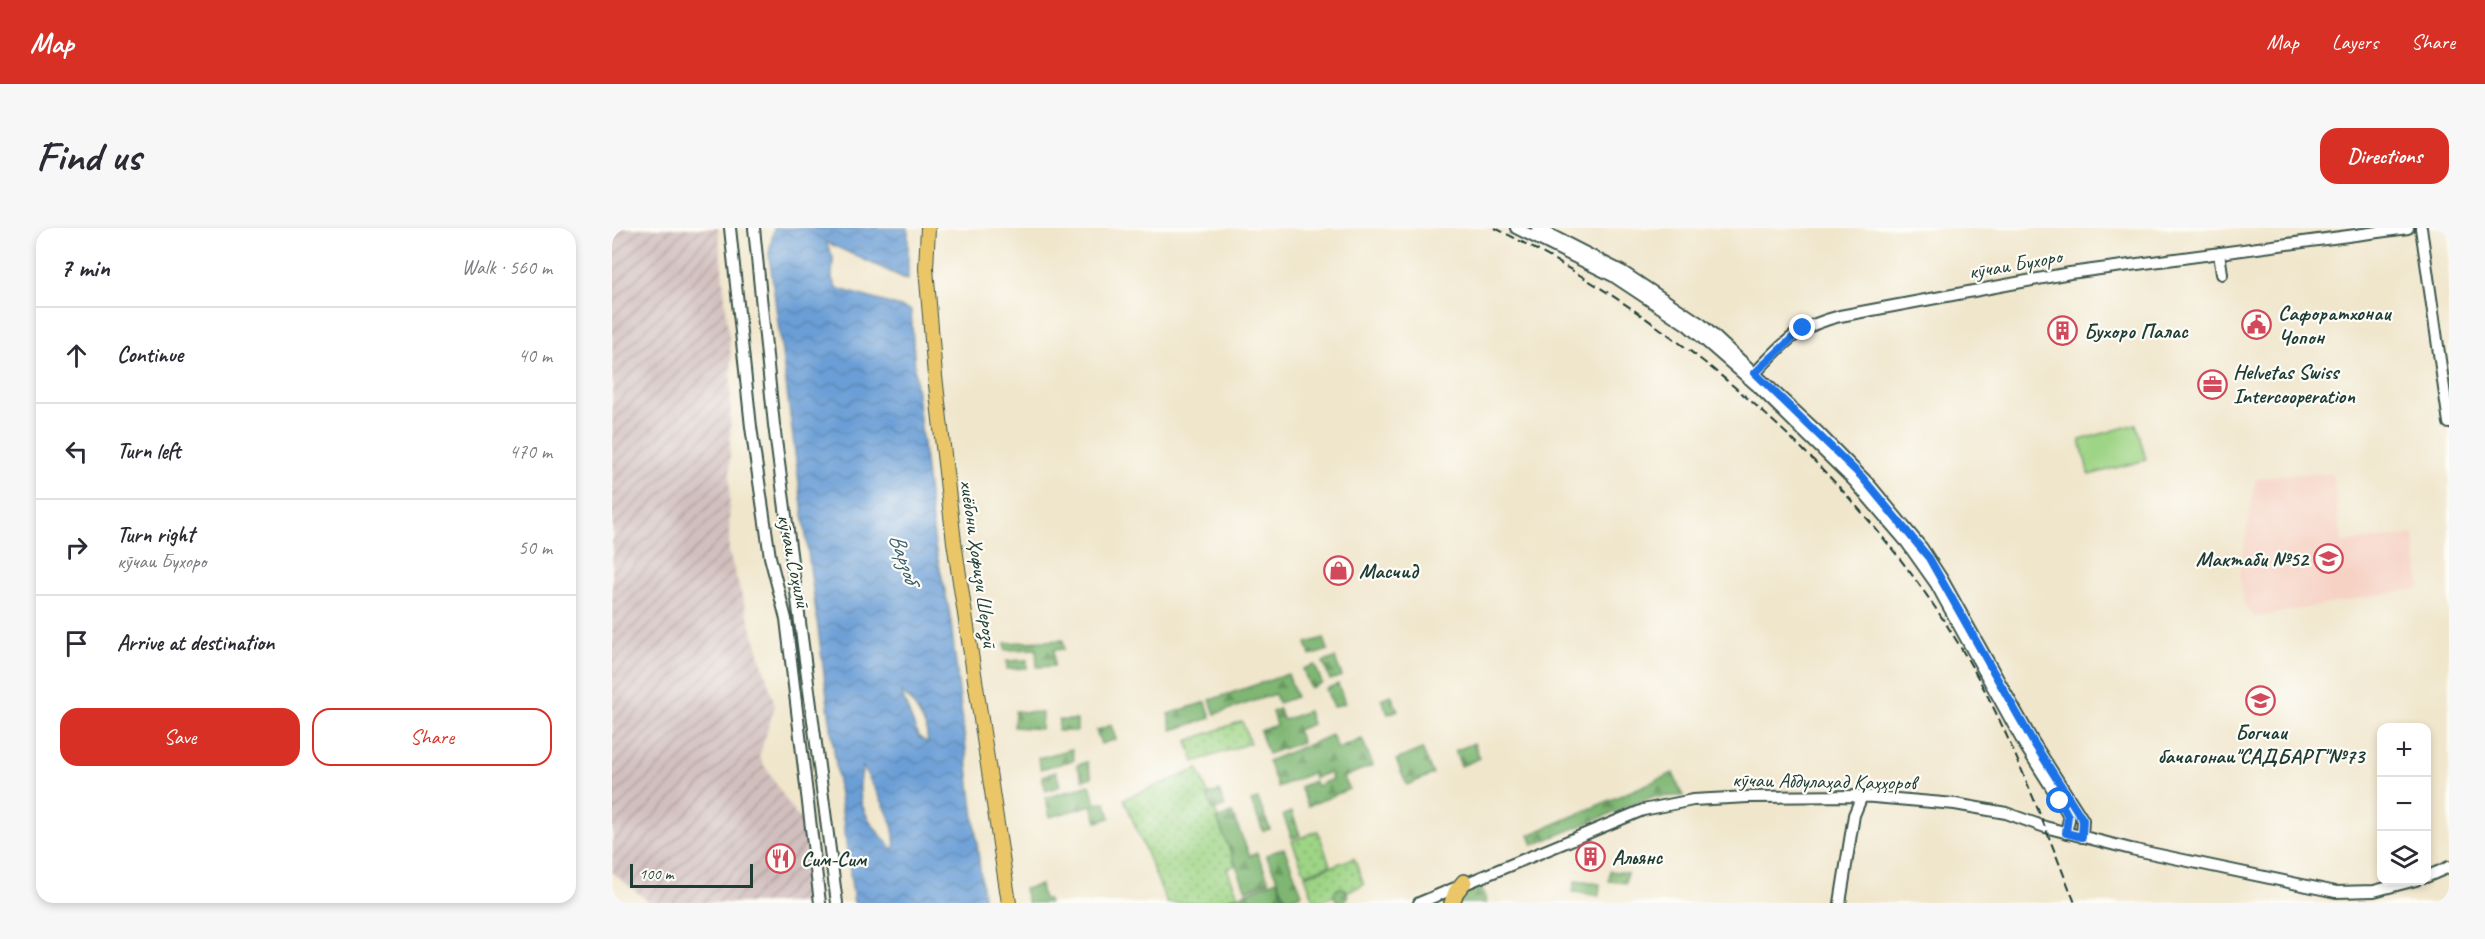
<!DOCTYPE html>
<html lang="en">
<head>
<meta charset="utf-8">
<style>
  :root { --surface:#fff; --page:#f7f7f7; --text:#2b2b33; --muted:#7c7c81; --line:#e1e1e2; --accent:#d93025 }
  body { margin:0; font-family:Caveat,sans-serif; background:var(--page); color:var(--text) }
  .controls { position:absolute; right:18px; bottom:18px; display:grid; overflow:hidden; border-radius:12px; box-shadow:0 3px 9px #0003 }
  .controls button { width:54px; height:54px; display:grid; place-items:center; padding:0; border:0; border-bottom:2px solid var(--line); background:var(--surface); color:var(--text); font:30px sans-serif }
  .scale { position:absolute; left:18px; bottom:15px; width:123px; box-sizing:border-box; padding-left:6px; border:3px solid #1f3d34; border-top:0; font-size:16px; line-height:21px; white-space:nowrap; color:#1f3d34; -webkit-text-stroke:4px #fdfcf7; paint-order:stroke }
  .stop { position:absolute; width:18px; height:18px; margin:-14px; border:4px solid #1a73e8; border-radius:50%; background:#fff }
  .stop.end { background:#1a73e8; border-color:#fff; box-shadow:0 2px 6px #0008 }
  .list { margin:0; padding:0; list-style:none }
  h2 { display:flex; justify-content:space-between; align-items:center; height:78px; margin:0; padding:0 24px; font-size:26px }
  h2 small { font-size:20px; font-weight:400; color:var(--muted) }
  .list li { display:grid; grid-template-columns:39px 1fr auto; gap:18px; align-items:center; box-sizing:border-box; height:96px; padding:0 24px; border-top:2px solid var(--line) }
  .list b { display:block; font-size:22px; white-space:nowrap }
  .list p { margin:0; font-size:20px; white-space:nowrap; color:var(--muted) }
  .list em { font-size:20px; font-style:normal; color:var(--muted) }
  .actions { display:flex; gap:12px; padding:18px 24px }
  .actions a { flex:1; padding:14px 0; border:2px solid var(--accent); border-radius:18px; text-align:center; font-size:21px; color:var(--accent) }
  .actions .main { background:var(--accent); color:#fff }
  .icon { flex:none; width:33px; height:33px; fill:none; stroke:currentColor; stroke-width:2; stroke-linecap:round; stroke-linejoin:round }
  .map { position:relative; flex:none; width:1837px; height:675px; overflow:hidden; border-radius:18px }
  header { display:flex; align-items:center; gap:36px; box-sizing:border-box; height:84px; padding:0 30px; background:var(--accent); color:#fff }
  header strong { font-size:28px }
  nav { display:flex; gap:33px; margin-inline-start:auto; font-size:21px }
  .intro { display:flex; align-items:center; justify-content:space-between; box-sizing:border-box; height:144px; padding:0 36px }
  h1 { margin:0; font-size:42px }
  .button { padding:15px 27px; border-radius:18px; background:var(--accent); color:#fff; font-size:21px; font-weight:700 }
  main { display:flex; gap:36px; padding:0 36px }
  aside { flex:1; background:var(--surface); border-radius:18px; box-shadow:0 3px 9px #0003 }
  .map>svg:first-child { display:block }
</style>
</head>
<body>
<header>
<strong>Map</strong>
<nav><a>Map</a><a>Layers</a><a>Share</a></nav>
</header>
<div class="intro"><h1>Find us</h1><a class="button">Directions</a></div>
<main>
<aside>
<h2>7 min<small>Walk · 560 m</small></h2>
<ul class="list">
<li><svg class="icon" aria-label="ahead" viewBox="0 0 24 24"><path d="M12 20V5M6 11l6-6 6 6"/></svg><div><b>Continue</b></div><em>40 m</em></li>
<li><svg class="icon" aria-label="left" viewBox="0 0 24 24"><path d="M17 20v-9H6M10 6l-5 5 5 5"/></svg><div><b>Turn left</b></div><em>470 m</em></li>
<li><svg class="icon" aria-label="right" viewBox="0 0 24 24"><path d="M7 20v-9h11M14 6l5 5-5 5"/></svg><div><b>Turn right</b><p>кӯчаи Бухоро</p></div><em>50 m</em></li>
<li><svg class="icon" aria-label="arrive" viewBox="0 0 24 24"><path d="M6 21V4h12l-3 4 3 4H6"/></svg><div><b>Arrive at destination</b></div></li>
</ul>
<div class="actions"><a class="main">Save</a><a>Share</a></div>
</aside>
<div class="map">
<svg width="1837" height="675" viewBox="0 0 1837 675">
  <defs>
    <pattern id="industrial-furrows" width="10" height="10" patternUnits="userSpaceOnUse" patternTransform="scale(1.5)"><rect width="10" height="10" fill="#d1bfbe"/><path d="M-1 1l2-2M0 10L10 0M9 11l2-2" fill="none" stroke="#a99c9b"/></pattern>
    <pattern id="grass-dots" width="8" height="8" patternUnits="userSpaceOnUse" patternTransform="scale(1.5)"><rect width="8" height="8" fill="#9ed485"/><path d="M2 2h.1M6 6h.1" fill="none" stroke="#80ad6e" stroke-width="1.8" stroke-linecap="round"/></pattern>
    <pattern id="forest-firs" width="22" height="20" patternUnits="userSpaceOnUse" patternTransform="scale(1.5)"><rect width="22" height="20" fill="#7eb672"/><path d="M5 1l3.5 6h-7zM16 11l3.5 6h-7z" fill="#67955e"/></pattern>
    <pattern id="water-waves" width="16" height="10" patternUnits="userSpaceOnUse" patternTransform="scale(1.5)"><rect width="16" height="10" fill="#6a9ed6"/><path d="M0 5q4-4 8 0t8 0" fill="none" stroke="#5782ae"/></pattern>
  </defs>
  <rect width="100%" height="100%" fill="#fdfcf7"/>
  <filter id="ink" filterUnits="userSpaceOnUse"><feTurbulence type="fractalNoise" baseFrequency=".0167" numOctaves="2"/><feDisplacementMap in="SourceGraphic" scale="12" xChannelSelector="R" yChannelSelector="G"/><feConvolveMatrix kernelMatrix="1 2 1 2 8 2 1 2 1" color-interpolation-filters="sRGB"/></filter>
  <filter id="wash" filterUnits="userSpaceOnUse"><feTurbulence type="fractalNoise" baseFrequency=".008" numOctaves="4" result="noise"/><feDisplacementMap in="SourceGraphic" scale="24" xChannelSelector="R" yChannelSelector="G"/><feGaussianBlur stdDeviation="1.35" result="paint"/><feColorMatrix in="noise" values="0 0 0 0 0 0 0 0 0 0 0 0 0 0 0 0 0 1.4 0 .05"/><feComposite in="paint" operator="in"/></filter>
  <g filter="url(#wash)">
    <rect width="100%" height="100%" fill="#f0e6cc"/>
    <!-- built -->
    <path fill="#f6d2c4" d="M 1720,246 L 1730,315 L 1802,306 L 1808,360 L 1642,389 L 1632,376 L 1627,347 L 1644,251 L 1672,247 Z"/>
    <!-- industrial -->
    <path fill="url(#industrial-furrows)" d="M 0,0 L 106,0 L 119,131 L 117,325 L 163,478 L 147,529 L 183,586 L 194,594 L 193,675 L 38,675 L 0,644 Z"/>
    <!-- grass -->
    <path fill="url(#grass-dots)" stroke="#5e885c" stroke-width="1.5" d="M 630,493 L 638,515 L 582,534 L 575,513 Z
      M 586,541 L 625,636 L 615,641 L 626,667 L 605,675 L 555,675 L 512,571 Z
      M 706,603 L 718,637 L 693,646 L 680,613 Z
      M 742,630 L 752,657 L 703,675 L 693,648 Z"/>
    <!-- forest -->
    <path fill="url(#forest-firs)" stroke="#4e7a53" stroke-width="1.5" d="M 712,410 L 716,422 L 698,428 L 694,415 Z
      M 451,412 L 452,421 L 442,422 L 442,438 L 425,439 L 424,421 L 393,422 L 393,415 Z
      M 723,430 L 730,448 L 718,452 L 711,434 Z
      M 415,432 L 415,440 L 395,441 L 395,433 Z
      M 703,437 L 710,455 L 698,460 L 691,441 Z
      M 676,446 L 684,469 L 666,475 L 663,466 L 603,486 L 598,472 Z
      M 726,456 L 733,475 L 721,479 L 714,461 Z
      M 779,467 L 786,482 L 776,486 L 769,471 Z
      M 594,474 L 599,490 L 560,502 L 556,486 Z
      M 667,481 L 672,492 L 696,483 L 700,496 L 685,502 L 690,514 L 656,526 L 648,503 L 664,497 L 660,484 Z
      M 403,483 L 430,485 L 429,501 L 402,499 Z
      M 447,492 L 465,492 L 465,503 L 446,503 Z
      M 499,497 L 504,511 L 489,516 L 484,503 Z
      M 720,507 L 726,521 L 750,511 L 761,537 L 732,549 L 737,561 L 696,578 L 688,559 L 702,553 L 705,558 L 720,551 L 718,544 L 702,550 L 700,545 L 666,559 L 656,533 Z
      M 862,515 L 868,530 L 849,538 L 843,523 Z
      M 460,521 L 462,532 L 429,541 L 426,530 Z
      M 810,521 L 821,546 L 795,557 L 784,532 Z
      M 475,534 L 480,549 L 471,552 L 465,537 Z
      M 444,544 L 448,558 L 434,563 L 430,548 Z
      M 1061,545 L 1071,568 L 1040,569 L 921,617 L 917,607 Z
      M 478,557 L 484,576 L 494,574 L 498,590 L 485,594 L 480,577 L 438,589 L 433,570 Z
      M 607,563 L 613,578 L 601,583 L 595,567 Z
      M 646,571 L 658,601 L 651,603 L 639,573 Z
      M 680,584 L 688,607 L 680,610 L 671,587 Z
      M 620,585 L 638,628 L 645,625 L 657,653 L 634,662 L 605,591 Z
      M 672,620 L 690,666 L 675,672 L 654,627 Z
      M 998,643 L 1015,645 L 1014,655 L 997,653 Z
      M 665,652 L 674,675 L 609,675 Z
      M 867,653 L 875,675 L 846,675 L 851,663 Z
      M 963,653 L 988,656 L 987,668 L 961,664 Z
      M 428,657 L 431,671 L 435,671 L 437,675 L 416,675 L 412,661 Z
      M722 667a7 7 0 1 1 14 0a7 7 0 1 1-14 0Z"/>
    <!-- pitch -->
    <path fill="#9ed485" stroke="#5e885c" stroke-width="1.5" d="M 1524,196 L 1534,232 L 1477,247 L 1468,212 Z"/>
    <!-- water -->
    <path fill="url(#water-waves)" stroke="#446e85" stroke-width="1.5" fill-rule="evenodd" d="M 162,0 L 296,0 L 296,52 L 214,14 L 221,30 L 220,50 L 224,60 L 299,82 L 304,157 L 323,318 L 338,386 L 372,675 L 242,675 L 157,26 ZM 289,464 C 301,474 318,498 315,515 L 306,508 ZM 251,539 C 264,565 286,592 282,622 C 258,596 240,577 251,539 Z"/>
  </g>
  <g filter="url(#ink)">
    <g fill="none" stroke-linecap="round" stroke-linejoin="round">
      <defs>
        <path id="minor" d="M 118,0 L 139,199 L 158,329 L 174,391 L 208,675
          M 142,0 L 162,197 L 225,675
          M 904,0 L 1001,48 L 1075,97 L 1144,157 L 1242,253 L 1295,315 L 1324,356 L 1412,516 L 1455,584 L 1457,591 L 1454,605
          M 925,0 L 1011,44 L 1089,96 L 1206,204 L 1257,256 L 1310,320 L 1330,351 L 1420,512 L 1471,592 L 1470,609
          M 1809,0 L 1837,195
          M 1607,25 L 1610,46
          M 1143,145 C 1173,114 1184,99 1228,88 L 1458,45 L 1796,0
          M 1814,649 L 1837,639
          M 807,675 L 1031,582 L 1081,572 L 1136,569 L 1250,568 L 1343,576 L 1394,585 L 1433,599 L 1519,621 L 1724,664 L 1762,663 L 1804,652
          M 1228,675 L 1242,587 L 1250,568"/>
        <path id="major" d="M 316,0 L 314,40 L 323,148 L 342,314 L 397,675"/>
        <path id="highway" d="M 840,675 L 844,664 L 852,654"/>
      </defs>
      <!-- minor casing -->
      <use href="#minor" stroke="#3e564b" stroke-width="14"/>
      <!-- major casing -->
      <use href="#major" stroke="#3e564b" stroke-width="16"/>
      <!-- highway casing -->
      <use href="#highway" stroke="#3e564b" stroke-width="18"/>
      <!-- minor -->
      <use href="#minor" stroke="#fff" stroke-width="10"/>
      <!-- major -->
      <use href="#major" stroke="#eac669" stroke-width="14"/>
      <!-- highway -->
      <use href="#highway" stroke="#eac669" stroke-width="15"/>
      <!-- rail -->
      <path stroke="#1f3d34" stroke-width="2" stroke-dasharray="9 4.5" stroke-linecap="butt" d="M 883,0 C 1077,97 1269,266 1371,459 C 1407,528 1434,603 1463,675"/>
    </g>
  </g>
  <g fill="none" stroke-linecap="round" stroke-linejoin="round" filter="url(#ink)">
    <!-- route -->
    <path stroke="#1a73e8" stroke-width="8" d="M 1191,100 L 1143,145 L 1249,248 L 1317,330 L 1420,512 L 1471,592 L 1470,609 L 1454,605 L 1456,588 L 1448,573"/>
  </g>
  <!-- icons -->
  <defs>
    <symbol id="civic-ring" viewBox="-11 -11 22 22"><circle r="9.5" fill="#fdfcf7" stroke="#d1495b" stroke-width="1.5"/><path d="M-.6-6.5H3V-4.5H.6V-3L4-1V1h2V6H-6V1h2V-1L-.6-3ZM-1.2 2.5V6h2.4V2.5Z" fill="#d1495b"/></symbol>
    <symbol id="building-ring" viewBox="-11 -11 22 22"><circle r="9.5" fill="#fdfcf7" stroke="#d1495b" stroke-width="1.5"/><path d="M-4-6H4V6H1V3H-1V6H-4ZM-2.5-4.3h1.7v1.8h-1.7ZM.8-4.3h1.7v1.8H.8ZM-2.5-1h1.7V.8h-1.7ZM.8-1h1.7V.8H.8Z" fill="#d1495b"/></symbol>
    <symbol id="office-ring" viewBox="-11 -11 22 22"><circle r="9.5" fill="#fdfcf7" stroke="#d1495b" stroke-width="1.5"/><path d="M-6-3h4V-5.5h4V-3h4V5H-6ZM-1-4.5V-3h2v-1.5ZM-6 0V1H6V0Z" fill="#d1495b"/></symbol>
    <symbol id="school-ring" viewBox="-11 -11 22 22"><circle r="9.5" fill="#fdfcf7" stroke="#d1495b" stroke-width="1.5"/><path d="M0-5L7-2L0 1L-7-2ZM-4 1L0 2.5L4 1V4Q0 6-4 4Z" fill="#d1495b"/></symbol>
    <symbol id="shop-ring" viewBox="-11 -11 22 22"><circle r="9.5" fill="#fdfcf7" stroke="#d1495b" stroke-width="1.5"/><path d="M-5-2.5h2.3a2.7 3.5 0 0 1 5.4 0H5L5.5 6h-11ZM-1.5-2.5h3a1.5 2.3 0 0 0-3 0Z" fill="#d1495b"/></symbol>
    <symbol id="restaurant-ring" viewBox="-11 -11 22 22"><circle r="9.5" fill="#fdfcf7" stroke="#d1495b" stroke-width="1.5"/><path d="M-5-6h1v4h1v-4h1v4h1v-4h1v5L-1.5 .5V6h-2V.5L-5-1ZM5-6V6H3V1.5H1.5Q1.5-4 5-6Z" fill="#d1495b"/></symbol>
  </defs>
  <g fill-rule="evenodd">
    <use href="#civic-ring" x="1628" y="80" width="33" height="33"/>
    <use href="#building-ring" x="1434" y="86" width="33" height="33"/>
    <use href="#office-ring" x="1584" y="140" width="33" height="33"/>
    <use href="#school-ring" x="1700" y="314" width="33" height="33"/>
    <use href="#shop-ring" x="710" y="326" width="33" height="33"/>
    <use href="#school-ring" x="1632" y="456" width="33" height="33"/>
    <use href="#building-ring" x="962" y="612" width="33" height="33"/>
    <use href="#restaurant-ring" x="152" y="614" width="33" height="33"/>
  </g>
  <g text-anchor="middle" dominant-baseline="central" stroke-width="4.5" stroke-linejoin="round" paint-order="stroke">
    <!-- street labels -->
    <g font-size="21" fill="#1f3d34" stroke="#fdfcf7">
      <text transform="translate(1403 36) rotate(-10)">кӯчаи Бухоро</text>
      <text transform="translate(182 333) rotate(78)">кӯчаи Соҳилӣ</text>
      <text transform="translate(367 336) rotate(82)">хиёбони Ҳофизи Шерозӣ</text>
      <text transform="translate(1212 553) rotate(1)">кӯчаи Абдулаҳад Қаҳҳоров</text>
    </g>
    <!-- poi labels -->
    <g font-size="21" font-weight="bold" fill="#1f3d34" stroke="#fdfcf7" text-anchor="start">
      <text x="1666" y="85">Сафоратхонаи<tspan x="1666" dy="24">Чопон</tspan></text>
      <text x="1472" y="103">Бухоро Палас</text>
      <text x="1621" y="144">Helvetas Swiss<tspan x="1621" dy="24">Intercooperation</tspan></text>
      <text x="1696" y="331" text-anchor="end">Мактаби №52</text>
      <text x="747" y="343">Масчид</text>
      <text x="1649" y="504" text-anchor="middle">Богчаи<tspan x="1649" dy="24">бачагонаи"САДБАРГ"№73</tspan></text>
      <text x="1000" y="629">Альянс</text>
      <text x="189" y="631">Сим-Сим</text>
    </g>
    <!-- water labels -->
    <g font-size="22" font-style="italic" fill="#395f6d" stroke="#fdfcf7">
      <text transform="translate(292 330) rotate(71)">Варзоб</text>
    </g>
  </g>
</svg>
<div class="controls">
<button>+</button>
<button>−</button>
<button><svg class="icon" aria-label="layers" viewBox="0 0 24 24"><path d="M12 4l9 5-9 5-9-5zM3 14l9 5 9-5"/></svg></button>
</div>
<div class="scale">100 m</div>
<div class="stop" style="left:1448px;top:573px"></div>
<div class="stop end" style="left:1191px;top:100px"></div>
</div>
</main>
</body>
</html>
